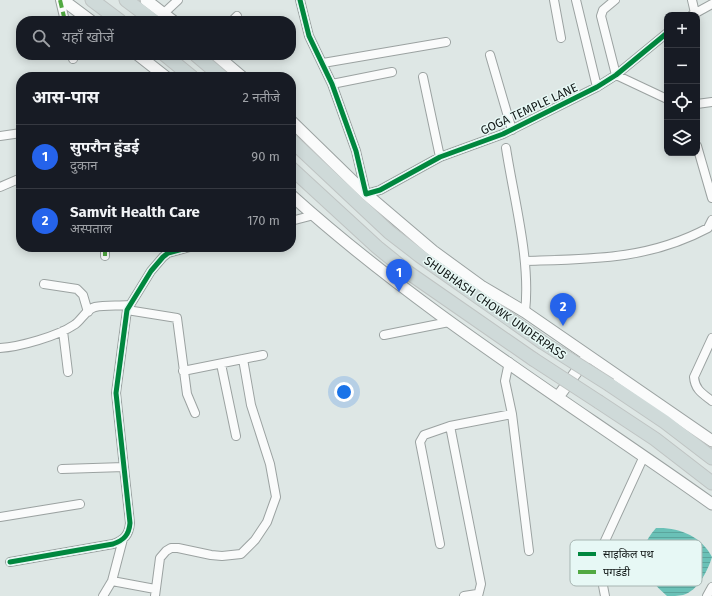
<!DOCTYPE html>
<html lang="hi">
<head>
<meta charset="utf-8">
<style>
  :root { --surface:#171b24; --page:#242831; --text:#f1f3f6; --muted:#9ea1a6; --line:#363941; --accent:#2563eb }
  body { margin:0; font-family:"Fira Sans","Noto Sans Devanagari",sans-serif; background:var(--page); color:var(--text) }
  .controls { position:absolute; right:12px; top:12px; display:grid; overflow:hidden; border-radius:8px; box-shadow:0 2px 10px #0003 }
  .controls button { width:36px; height:36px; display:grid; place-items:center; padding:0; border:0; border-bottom:1px solid var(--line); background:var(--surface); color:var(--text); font:20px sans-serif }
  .you { position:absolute; left:344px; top:392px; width:14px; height:14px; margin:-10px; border:3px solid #fff; border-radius:50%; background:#1a73e8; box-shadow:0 0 0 6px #1a73e833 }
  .badge { display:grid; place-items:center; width:26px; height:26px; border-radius:50%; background:var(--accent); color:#fff; font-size:13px; font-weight:700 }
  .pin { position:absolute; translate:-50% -33px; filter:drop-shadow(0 1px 2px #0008) }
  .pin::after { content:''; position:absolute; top:21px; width:14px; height:12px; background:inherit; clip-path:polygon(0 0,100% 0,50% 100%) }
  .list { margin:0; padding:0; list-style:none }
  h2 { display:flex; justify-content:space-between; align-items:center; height:52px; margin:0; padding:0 16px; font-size:17px }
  h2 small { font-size:13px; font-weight:400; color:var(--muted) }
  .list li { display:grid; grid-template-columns:26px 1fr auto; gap:12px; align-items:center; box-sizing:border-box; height:64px; padding:0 16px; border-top:1px solid var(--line) }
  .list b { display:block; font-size:15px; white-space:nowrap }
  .list p { margin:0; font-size:13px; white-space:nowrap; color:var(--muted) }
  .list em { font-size:13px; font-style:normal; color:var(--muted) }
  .icon { flex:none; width:22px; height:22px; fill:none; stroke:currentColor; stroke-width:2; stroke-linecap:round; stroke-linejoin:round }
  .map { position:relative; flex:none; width:712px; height:596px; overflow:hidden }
  .search { position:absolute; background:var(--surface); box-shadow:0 2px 10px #0003; left:16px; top:16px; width:280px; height:44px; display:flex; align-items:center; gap:10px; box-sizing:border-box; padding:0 14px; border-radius:16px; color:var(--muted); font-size:15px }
  .panel { position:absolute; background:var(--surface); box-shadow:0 2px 10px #0003; left:16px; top:72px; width:280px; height:180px; border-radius:16px }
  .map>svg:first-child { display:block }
</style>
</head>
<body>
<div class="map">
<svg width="712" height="596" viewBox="0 0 712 596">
  <defs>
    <pattern id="water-rules" width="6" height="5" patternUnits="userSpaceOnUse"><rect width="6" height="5" fill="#6ac1b7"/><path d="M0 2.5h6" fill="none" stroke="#5ba59d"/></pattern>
  </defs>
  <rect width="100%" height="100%" fill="#dee7e5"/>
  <!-- water -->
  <path fill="url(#water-rules)" d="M 656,528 C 679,527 701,536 712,557 C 708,570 698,591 683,595 C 678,596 672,596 667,596 C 643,575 632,555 656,528 Z"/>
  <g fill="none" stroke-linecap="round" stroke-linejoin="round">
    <defs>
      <path id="minor" d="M 60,0 L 65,21
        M 300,0 L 309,36 L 332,84 L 356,151 L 366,194 L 380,190 L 440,157 L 503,134 L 597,87 L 616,75 L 667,33
        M 554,0 L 561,38
        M 576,0 L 597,87
        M 615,0 L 603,10 L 601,16 L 616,75 L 667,99
        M 692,0 L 695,13
        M 163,14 L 178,0
        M 692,15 L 712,4
        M 232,21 L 237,16
        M 72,55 L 73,59
        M 490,55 L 512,130
        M 323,63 L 446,42
        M 423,77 L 440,157
        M 332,84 L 392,72
        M 697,104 L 712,102
        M 0,136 L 21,133
        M 697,146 L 712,198
        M 506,148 C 514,200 531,261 525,312
        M 0,187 L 21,178
        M 291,221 L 314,215
        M 105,256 L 105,247
        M 525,261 C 591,259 648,260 708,228 L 712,220
        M 44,284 L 77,289 L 83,295 L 88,312
        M 127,310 L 177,318 L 187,394 L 195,413
        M 63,331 L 68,372
        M 384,335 L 449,322
        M 712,338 L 694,377 C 695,390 703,394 712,401
        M 0,348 C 19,347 58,336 74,325 C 81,321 86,309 95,307 C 105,305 118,306 129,305
        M 509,362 L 505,381 L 512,414 L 529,551
        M 221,364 L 236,436
        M 183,371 L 263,355
        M 450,426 L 481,584 L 478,596
        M 62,469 L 124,467
        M 0,517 L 80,504
        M 440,544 L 420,442 L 424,435 L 450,426 L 512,414
        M 10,562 L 113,544 C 124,540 129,535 130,523 L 116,393 L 127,310 L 151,271 L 163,257 L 168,253 L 190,247
        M 112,581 L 155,589
        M 103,596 L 112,581 L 123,539
        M 155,596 L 160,558 L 166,551 L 171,548 L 178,548 L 211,555 L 222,556 L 241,554 L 255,540 L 267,522 L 276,497 L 270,464 L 251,405 L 243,359
        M 464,596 L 477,594
        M 605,596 C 601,576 598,563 604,543 L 644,456
        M 707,596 L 712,587"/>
      <path id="secondary" d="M 63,0 L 91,21
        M 146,0 L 173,21
        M 138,55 L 166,77
        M 216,55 L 242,77
        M 291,121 L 366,194 L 433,251 L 481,286 L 525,312 L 712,441
        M 291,195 C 421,312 570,403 712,504
        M 558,397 L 585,360"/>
      <path id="trunk" d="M 92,0 L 120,21
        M 126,0 L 154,21
        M 165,55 L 192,77
        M 196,55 L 222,77
        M 291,140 L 389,232 L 420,256 L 542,342
        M 291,168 L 377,247 L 409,273 L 533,359
        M 610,385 L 665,422 L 712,458
        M 599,402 L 655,439 L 712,483"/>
    </defs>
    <!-- minor casing -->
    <use href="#minor" stroke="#9ba2a1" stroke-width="10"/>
    <!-- secondary casing -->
    <use href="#secondary" stroke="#9ba2a1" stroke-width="13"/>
    <!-- trunk casing -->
    <use href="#trunk" stroke="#bfc4c3" stroke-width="15"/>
    <!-- minor -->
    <use href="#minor" stroke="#fafbfb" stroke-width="8"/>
    <!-- secondary -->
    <use href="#secondary" stroke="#fafbfb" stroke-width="11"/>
    <!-- trunk -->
    <use href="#trunk" stroke="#cfdad9" stroke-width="13"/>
    <defs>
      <path id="trunk-bridge" d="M 542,342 L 610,385
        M 533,359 L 599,402"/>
    </defs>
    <!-- trunk-bridge casing -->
    <use href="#trunk-bridge" stroke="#bfc4c3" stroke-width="15" stroke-linecap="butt"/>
    <!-- trunk-bridge -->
    <use href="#trunk-bridge" stroke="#cfdad9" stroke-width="13"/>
    <!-- quiet -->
    <path stroke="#51a942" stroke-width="4" stroke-dasharray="8 4" stroke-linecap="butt" d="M 60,0 L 65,21
      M 72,55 L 73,59
      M 105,256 L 105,247"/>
    <defs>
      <path id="cycleway" d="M 300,0 L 309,36 L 332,84 L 356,151 L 366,194 L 380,190 L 440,157 L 503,134 L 597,87 L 616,75 L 667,33
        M 10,562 L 113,544 C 124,540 129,535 130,523 L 116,393 L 127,310 L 151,271 L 163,257 L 168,253 L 190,247"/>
    </defs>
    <!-- cycleway casing -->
    <use href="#cycleway" stroke="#e7f8f5" stroke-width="8"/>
    <!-- cycleway -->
    <use href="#cycleway" stroke="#00873e" stroke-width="5"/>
  </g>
  <g text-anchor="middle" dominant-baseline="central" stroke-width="3" stroke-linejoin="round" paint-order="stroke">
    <!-- street labels -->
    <g font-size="12" fill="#121817" stroke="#e7f8f5">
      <text transform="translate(529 109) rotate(-25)">GOGA TEMPLE LANE</text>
      <text transform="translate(495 308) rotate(35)">SHUBHASH CHOWK UNDERPASS</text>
    </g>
  </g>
  <!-- legend -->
  <rect x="570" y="540" width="132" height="46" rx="6" fill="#e7f8f5" stroke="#a7b5b2" stroke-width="1"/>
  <rect x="578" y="552" width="18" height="4" fill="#00873e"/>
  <rect x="578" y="570" width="18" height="4" fill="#51a942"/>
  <g font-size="11" fill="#121817">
    <text x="603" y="558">साइकिल पथ</text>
    <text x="603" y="576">पगडंडी</text>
  </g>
</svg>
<div class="controls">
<button>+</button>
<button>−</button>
<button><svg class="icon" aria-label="locate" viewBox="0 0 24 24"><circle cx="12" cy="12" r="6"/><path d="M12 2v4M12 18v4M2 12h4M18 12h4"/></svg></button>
<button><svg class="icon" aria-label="layers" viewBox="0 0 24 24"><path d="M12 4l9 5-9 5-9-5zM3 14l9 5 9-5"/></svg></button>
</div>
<div class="you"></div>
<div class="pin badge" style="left:399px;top:292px">1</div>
<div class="pin badge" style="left:563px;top:326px">2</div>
<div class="search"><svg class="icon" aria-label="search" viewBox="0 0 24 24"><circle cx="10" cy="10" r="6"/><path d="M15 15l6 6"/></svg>यहाँ खोजें</div>
<section class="panel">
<h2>आस-पास<small>2 नतीजे</small></h2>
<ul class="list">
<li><span class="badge">1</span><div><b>सुपरौन हुंडई</b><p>दुकान</p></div><em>90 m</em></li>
<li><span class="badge">2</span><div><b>Samvit Health Care</b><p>अस्पताल</p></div><em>170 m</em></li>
</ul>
</section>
</div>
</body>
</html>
